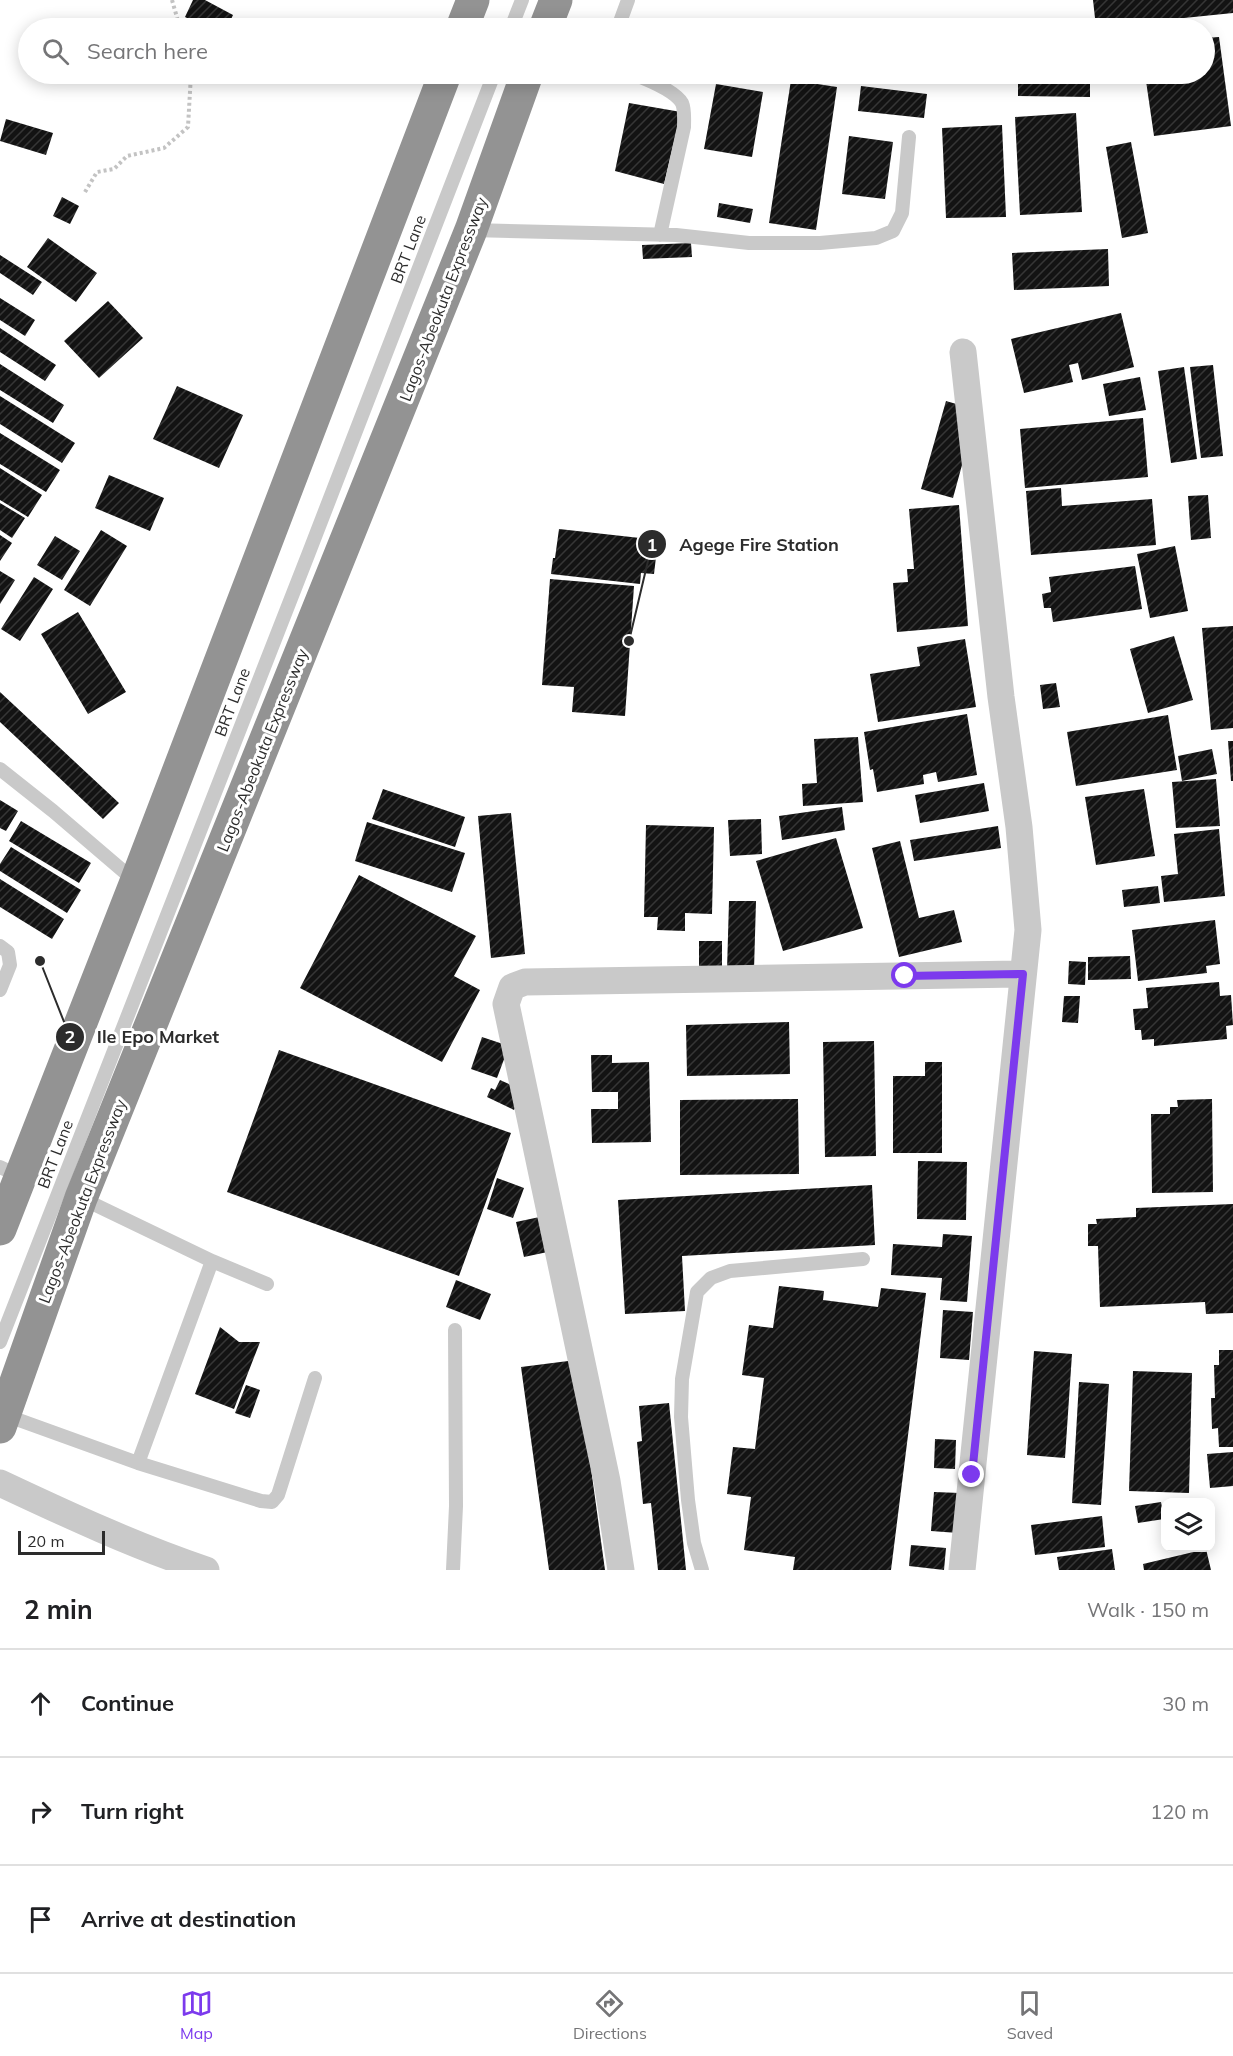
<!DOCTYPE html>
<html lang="en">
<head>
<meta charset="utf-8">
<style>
  :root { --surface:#fff; --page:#f6f6f6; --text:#202124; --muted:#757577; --line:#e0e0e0; --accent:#7c3aed }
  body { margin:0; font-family:Mulish,sans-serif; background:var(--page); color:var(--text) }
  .controls { position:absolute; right:18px; bottom:18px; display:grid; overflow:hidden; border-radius:12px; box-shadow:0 3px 15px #0003 }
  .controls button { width:54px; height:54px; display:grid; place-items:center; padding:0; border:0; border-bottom:2px solid var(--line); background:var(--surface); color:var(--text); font:30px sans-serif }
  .scale { position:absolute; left:18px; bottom:15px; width:87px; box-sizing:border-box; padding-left:6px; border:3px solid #2c2c2c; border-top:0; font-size:16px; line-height:21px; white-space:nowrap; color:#2c2c2c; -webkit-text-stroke:4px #fff; paint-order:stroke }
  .stop { position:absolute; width:18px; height:18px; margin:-14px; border:4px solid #7c3aed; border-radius:50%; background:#fff }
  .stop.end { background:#7c3aed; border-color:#fff; box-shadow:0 2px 6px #0008 }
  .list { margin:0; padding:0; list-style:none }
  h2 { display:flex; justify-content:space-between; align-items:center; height:78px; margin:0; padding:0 24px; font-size:26px }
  h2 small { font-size:20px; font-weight:400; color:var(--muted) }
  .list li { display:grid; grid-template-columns:39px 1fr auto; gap:18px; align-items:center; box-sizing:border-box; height:108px; padding:0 24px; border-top:2px solid var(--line) }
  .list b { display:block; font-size:22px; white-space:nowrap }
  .list em { font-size:20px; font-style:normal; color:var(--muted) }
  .icon { flex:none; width:33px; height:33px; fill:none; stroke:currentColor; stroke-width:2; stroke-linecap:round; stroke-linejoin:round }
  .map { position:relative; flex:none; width:1233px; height:1570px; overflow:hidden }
  .search { position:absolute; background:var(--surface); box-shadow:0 3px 15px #0003; left:18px; right:18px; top:18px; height:66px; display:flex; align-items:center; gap:15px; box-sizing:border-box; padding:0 21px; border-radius:33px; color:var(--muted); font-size:22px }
  .sheet { height:402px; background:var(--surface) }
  nav { display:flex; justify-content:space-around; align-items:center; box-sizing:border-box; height:84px; border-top:2px solid var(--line); background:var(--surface); font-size:16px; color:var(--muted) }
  nav a { display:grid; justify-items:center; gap:3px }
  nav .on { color:var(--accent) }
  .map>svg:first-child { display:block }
</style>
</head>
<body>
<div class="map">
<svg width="1233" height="1570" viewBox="0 0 1233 1570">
  <defs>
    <pattern id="building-hatch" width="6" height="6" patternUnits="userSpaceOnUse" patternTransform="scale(1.5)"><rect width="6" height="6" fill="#131313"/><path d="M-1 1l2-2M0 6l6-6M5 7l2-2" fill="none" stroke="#363636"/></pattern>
  </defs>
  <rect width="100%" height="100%" fill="#fff"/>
  <!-- building -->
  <path fill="url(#building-hatch)" d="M 193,0 L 205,0 L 233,15 L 227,28 L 207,28 L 185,17 Z
    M 1093,0 L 1233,0 L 1233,13 L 1096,27 Z
    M 1219,37 L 1231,126 L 1154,136 L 1145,74 L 1204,74 L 1204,38 Z
    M 1018,76 L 1090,77 L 1090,97 L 1018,96 Z
    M 791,80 L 837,87 L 816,230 L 769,223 Z
    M 716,84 L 763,92 L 752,157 L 704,149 Z
    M 861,86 L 927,94 L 924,118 L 858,111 Z
    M 629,103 L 681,112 L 664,184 L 615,171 Z
    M 1076,113 L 1082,212 L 1020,215 L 1015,117 Z
    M 6,119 L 53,133 L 46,155 L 0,141 Z
    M 1002,125 L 1006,217 L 946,218 L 942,128 Z
    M 849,136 L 893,142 L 885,199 L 842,194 Z
    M 1131,142 L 1148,233 L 1122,238 L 1106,147 Z
    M 62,197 L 79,206 L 70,224 L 53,216 Z
    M 719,203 L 753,209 L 750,223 L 717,217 Z
    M 48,238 L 97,273 L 76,302 L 27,267 Z
    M 691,243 L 692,257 L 643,259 L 642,245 Z
    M 1108,249 L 1109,286 L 1014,290 L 1012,253 Z
    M 0,255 L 42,282 L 33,295 L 0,273 Z
    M 0,298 L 35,320 L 25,336 L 0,320 Z
    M 108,301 L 143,338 L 99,378 L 64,341 Z
    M 1121,313 L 1134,367 L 1082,380 L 1078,363 L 1069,365 L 1073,382 L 1024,393 L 1011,339 Z
    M 0,328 L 56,365 L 45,381 L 0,352 Z
    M 0,364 L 64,405 L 53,423 L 0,390 Z
    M 1213,365 L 1223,456 L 1201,458 L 1190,367 Z
    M 1184,367 L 1197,459 L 1171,463 L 1158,371 Z
    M 1140,377 L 1146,410 L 1109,416 L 1103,384 Z
    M 177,386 L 243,415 L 219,468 L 153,439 Z
    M 0,396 L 75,443 L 62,463 L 0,424 Z
    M 946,401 L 977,410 L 953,498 L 921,489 Z
    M 1143,418 L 1148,477 L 1025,488 L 1020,429 Z
    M 0,433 L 60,470 L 46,492 L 0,464 Z
    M 0,468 L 42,495 L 28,517 L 0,500 Z
    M 109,475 L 164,498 L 150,531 L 95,508 Z
    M 1061,488 L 1062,506 L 1152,499 L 1156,545 L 1031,555 L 1026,491 Z
    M 1208,495 L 1211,538 L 1191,540 L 1188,496 Z
    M 0,503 L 25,518 L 12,538 L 0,530 Z
    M 959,505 L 968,626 L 897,632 L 893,583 L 908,582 L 907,569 L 914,569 L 909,509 Z
    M 559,529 L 658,540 L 654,574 L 641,573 L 640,584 L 551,574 L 553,558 L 555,558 Z
    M 101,530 L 127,546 L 90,606 L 64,590 Z
    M 0,535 L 12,543 L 0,561 Z
    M 55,536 L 80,551 L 62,580 L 37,565 Z
    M 1175,546 L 1188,611 L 1150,618 L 1137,554 Z
    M 1135,566 L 1142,609 L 1053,622 L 1051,608 L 1044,608 L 1042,594 L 1051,592 L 1049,577 Z
    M 0,571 L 15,580 L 0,604 Z
    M 34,577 L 53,589 L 20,641 L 1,629 Z
    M 550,579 L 634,586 L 625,716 L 572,712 L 574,687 L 542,685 Z
    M 78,612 L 126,692 L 88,714 L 41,634 Z
    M 1233,626 L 1233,728 L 1211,730 L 1202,628 Z
    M 1174,636 L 1193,700 L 1148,713 L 1130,649 Z
    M 965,639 L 976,707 L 878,722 L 870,674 L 920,666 L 917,647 Z
    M 1056,683 L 1060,707 L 1043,709 L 1040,685 Z
    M 0,692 L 119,803 L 103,819 L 0,722 Z
    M 967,714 L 977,775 L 938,782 L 936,772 L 923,775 L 924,784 L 877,792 L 873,769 L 870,770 L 864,732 Z
    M 1168,715 L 1177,770 L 1076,786 L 1067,732 Z
    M 858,737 L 863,802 L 803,806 L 802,784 L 817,783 L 814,739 Z
    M 1228,741 L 1233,741 L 1233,781 L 1231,781 Z
    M 1212,749 L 1217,774 L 1182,781 L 1178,756 Z
    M 1216,779 L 1220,826 L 1176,828 L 1172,782 Z
    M 984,783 L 989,811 L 920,823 L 915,795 Z
    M 383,789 L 465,817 L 455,847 L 372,819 Z
    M 1144,789 L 1155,856 L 1096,865 L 1085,797 Z
    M 0,800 L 18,811 L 6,831 L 0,828 Z
    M 842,807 L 845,830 L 782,840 L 779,816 Z
    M 511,813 L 525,954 L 491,958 L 478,816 Z
    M 761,819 L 762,854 L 730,856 L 728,820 Z
    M 21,821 L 91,863 L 79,883 L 9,841 Z
    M 367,822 L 465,853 L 452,892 L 355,861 Z
    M 646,825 L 714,827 L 712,914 L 685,913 L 685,931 L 657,930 L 658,917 L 644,917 Z
    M 998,826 L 1001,848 L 914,861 L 910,840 Z
    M 1219,829 L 1225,896 L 1164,902 L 1161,876 L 1178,874 L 1174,834 Z
    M 836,838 L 863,928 L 783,951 L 756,861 Z
    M 900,841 L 919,918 L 954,910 L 962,942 L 899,957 L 872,848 Z
    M 11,847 L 81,890 L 67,913 L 0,871 L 0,864 Z
    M 359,875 L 476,936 L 454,976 L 480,990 L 442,1062 L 300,988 Z
    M 0,879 L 64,919 L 52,939 L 0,907 Z
    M 1158,886 L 1160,903 L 1124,907 L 1122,890 Z
    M 729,901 L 756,901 L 754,970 L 727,970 Z
    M 1215,920 L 1220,964 L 1206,966 L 1207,973 L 1138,981 L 1132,930 Z
    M 699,941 L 722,941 L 722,976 L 699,976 Z
    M 1130,956 L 1131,979 L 1088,980 L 1088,957 Z
    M 1069,961 L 1086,962 L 1085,985 L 1068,984 Z
    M 1219,982 L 1220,996 L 1231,995 L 1233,1025 L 1226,1026 L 1227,1039 L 1154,1046 L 1154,1039 L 1142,1040 L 1141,1030 L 1135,1030 L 1133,1009 L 1148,1008 L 1146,988 Z
    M 1064,996 L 1080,996 L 1078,1023 L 1062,1022 Z
    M 789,1022 L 790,1074 L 687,1076 L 686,1025 Z
    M 482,1037 L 509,1046 L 497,1078 L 471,1069 Z
    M 874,1041 L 876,1156 L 825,1157 L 823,1042 Z
    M 279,1050 L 511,1133 L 459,1276 L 227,1192 Z
    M 591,1055 L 612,1055 L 612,1063 L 649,1062 L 651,1142 L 592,1143 L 591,1109 L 618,1109 L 618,1092 L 592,1092 Z
    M 925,1062 L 942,1062 L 942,1153 L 893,1153 L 893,1076 L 925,1076 Z
    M 500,1080 L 524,1091 L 514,1110 L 487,1097 L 491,1088 L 495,1090 Z
    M 798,1099 L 799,1174 L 680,1175 L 680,1100 Z
    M 1212,1099 L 1213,1192 L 1152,1193 L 1151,1114 L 1170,1114 L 1170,1107 L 1178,1107 L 1177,1100 Z
    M 918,1161 L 967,1162 L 966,1220 L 917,1219 Z
    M 497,1178 L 524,1188 L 513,1218 L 487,1209 Z
    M 872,1185 L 875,1245 L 682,1256 L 685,1311 L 625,1314 L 618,1200 Z
    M 1233,1204 L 1233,1313 L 1206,1314 L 1205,1302 L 1100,1307 L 1098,1246 L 1088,1246 L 1088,1224 L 1097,1224 L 1096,1219 L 1136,1217 L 1136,1208 Z
    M 549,1215 L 557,1250 L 524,1257 L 516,1222 Z
    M 943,1234 L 972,1236 L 967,1302 L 940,1300 L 942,1278 L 891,1275 L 893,1244 L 942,1247 Z
    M 456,1280 L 491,1294 L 480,1320 L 446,1307 Z
    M 779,1286 L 824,1291 L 823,1300 L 878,1307 L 881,1288 L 926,1293 L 891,1570 L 793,1570 L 795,1557 L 744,1550 L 751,1497 L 727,1494 L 733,1447 L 755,1449 L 764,1378 L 742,1375 L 749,1325 L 773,1328 Z
    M 943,1310 L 973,1312 L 969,1360 L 940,1358 Z
    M 220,1327 L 239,1342 L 260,1342 L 234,1409 L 195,1394 Z
    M 1219,1350 L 1233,1350 L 1233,1447 L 1219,1447 L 1218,1428 L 1212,1429 L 1211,1398 L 1215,1398 L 1214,1365 L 1219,1365 Z
    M 1034,1351 L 1072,1354 L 1065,1458 L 1027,1455 Z
    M 576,1360 L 605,1570 L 549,1570 L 521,1367 Z
    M 1133,1371 L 1192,1373 L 1189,1493 L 1129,1491 Z
    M 1079,1382 L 1109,1384 L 1101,1505 L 1072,1503 Z
    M 246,1385 L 260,1390 L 250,1418 L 235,1413 Z
    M 669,1403 L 686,1570 L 658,1570 L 651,1503 L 643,1504 L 637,1442 L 642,1441 L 639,1406 Z
    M 935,1439 L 956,1440 L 955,1469 L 934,1468 Z
    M 1233,1452 L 1233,1486 L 1210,1488 L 1207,1454 Z
    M 934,1492 L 960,1493 L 958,1533 L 931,1531 Z
    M 1161,1502 L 1164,1519 L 1138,1523 L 1135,1506 Z
    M 1102,1516 L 1105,1547 L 1035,1555 L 1031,1525 Z
    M 911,1545 L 946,1548 L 944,1570 L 909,1566 Z
    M 1112,1549 L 1115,1570 L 1059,1570 L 1057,1557 Z
    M 1206,1549 L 1211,1570 L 1144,1570 L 1143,1564 Z"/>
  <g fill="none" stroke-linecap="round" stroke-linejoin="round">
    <!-- path -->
    <path stroke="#c3c3c3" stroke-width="4" stroke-dasharray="3 3" stroke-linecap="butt" d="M 172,0 L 180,28
      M 85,192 L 97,172 L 114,169 L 127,156 L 164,148 L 188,127 L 191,74"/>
    <!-- lane -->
    <path stroke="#c9c9c9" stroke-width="14" d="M 620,22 L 628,0
      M 511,28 L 522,0
      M 633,74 C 646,79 675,91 682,103 C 685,110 684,119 684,127 L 660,235
      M 471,230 L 676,235 L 749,243 L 820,243 L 876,238 L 893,231 L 902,213 L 909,137
      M 0,769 L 53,811 L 136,882
      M 0,946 L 8,952 L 10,965 L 0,990
      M 0,1167 L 21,1177
      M 212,1261 L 267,1284
      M 0,1342 L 308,555 L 494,74
      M 5,1415 L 138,1463 L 212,1261 L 81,1198
      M 138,1463 L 261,1501 L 272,1502 L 278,1495 L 315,1378
      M 453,1570 L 456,1506 L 455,1330
      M 702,1570 L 694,1543 L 688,1500 L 681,1417 L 682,1379 L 697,1292 L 711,1278 L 730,1271 L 863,1259"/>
    <!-- street -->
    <path stroke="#c9c9c9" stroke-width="27" d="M 0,1483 C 68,1515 135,1546 206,1570
      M 621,1570 L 607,1481 L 506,1004 L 512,987 L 525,982 L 1023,974
      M 962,1570 L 1028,930 L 1019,827 L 1001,697 L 963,352"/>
    <!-- highway -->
    <path stroke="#939393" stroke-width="33" d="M 462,28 L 473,0
      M 545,28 L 556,0
      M 0,1229 L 136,882 L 445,74
      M 0,1427 L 81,1198 L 471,230 L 527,74"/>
  </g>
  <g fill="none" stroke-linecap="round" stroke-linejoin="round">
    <!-- route -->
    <path stroke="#7c3aed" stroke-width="8" d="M 905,976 L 1023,974 L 972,1475"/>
  </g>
  <g text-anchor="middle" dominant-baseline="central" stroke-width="6" stroke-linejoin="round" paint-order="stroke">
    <!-- street labels -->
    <g font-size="16" fill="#2c2c2c" stroke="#fff">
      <text transform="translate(408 249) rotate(-69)">BRT Lane</text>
      <text transform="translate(443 299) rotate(-69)">Lagos-Abeokuta Expressway</text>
      <text transform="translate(232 702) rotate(-69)">BRT Lane</text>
      <text transform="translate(262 750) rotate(-68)">Lagos-Abeokuta Expressway</text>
      <text transform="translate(55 1154) rotate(-69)">BRT Lane</text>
      <text transform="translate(82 1201) rotate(-69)">Lagos-Abeokuta Expressway</text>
    </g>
  </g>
  <!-- callouts -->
  <path fill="none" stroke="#2c2c2c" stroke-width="2" d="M629 641L652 544M40 961L70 1037"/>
  <g fill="#2c2c2c" stroke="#fff" stroke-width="2">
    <circle cx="629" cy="641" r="6"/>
    <circle cx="40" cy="961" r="6"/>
    <circle cx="652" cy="544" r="15"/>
    <circle cx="70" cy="1037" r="15"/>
  </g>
  <g font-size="18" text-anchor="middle" font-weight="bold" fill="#fff">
    <text x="652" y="551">1</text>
    <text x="70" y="1043">2</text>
  </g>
  <g font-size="18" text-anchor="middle" font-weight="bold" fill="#2c2c2c" stroke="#fff" stroke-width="6" stroke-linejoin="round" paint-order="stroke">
    <text x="759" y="551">Agege Fire Station</text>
    <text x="158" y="1043">Ile Epo Market</text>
  </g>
</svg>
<div class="controls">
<button><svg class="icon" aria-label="layers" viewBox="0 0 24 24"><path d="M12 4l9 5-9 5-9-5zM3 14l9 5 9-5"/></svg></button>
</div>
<div class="scale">20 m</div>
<div class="stop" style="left:905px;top:976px"></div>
<div class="stop end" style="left:972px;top:1475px"></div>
<div class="search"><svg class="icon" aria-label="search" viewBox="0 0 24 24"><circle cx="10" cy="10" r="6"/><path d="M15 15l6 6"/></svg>Search here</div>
</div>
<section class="sheet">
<h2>2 min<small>Walk · 150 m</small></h2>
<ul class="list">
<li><svg class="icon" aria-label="ahead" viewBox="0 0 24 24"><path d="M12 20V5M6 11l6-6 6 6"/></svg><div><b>Continue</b></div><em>30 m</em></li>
<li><svg class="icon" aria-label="right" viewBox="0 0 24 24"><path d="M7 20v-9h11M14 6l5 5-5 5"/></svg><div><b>Turn right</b></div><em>120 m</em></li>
<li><svg class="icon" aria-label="arrive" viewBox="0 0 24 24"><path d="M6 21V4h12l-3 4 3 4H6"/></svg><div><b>Arrive at destination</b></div></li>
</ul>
</section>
<nav>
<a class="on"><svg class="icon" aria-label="map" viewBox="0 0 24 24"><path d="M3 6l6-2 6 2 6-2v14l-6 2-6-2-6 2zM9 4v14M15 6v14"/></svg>Map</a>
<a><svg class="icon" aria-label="directions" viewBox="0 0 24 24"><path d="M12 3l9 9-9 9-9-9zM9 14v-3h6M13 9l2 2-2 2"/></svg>Directions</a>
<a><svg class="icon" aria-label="saved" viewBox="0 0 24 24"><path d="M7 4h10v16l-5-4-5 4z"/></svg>Saved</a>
</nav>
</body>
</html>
